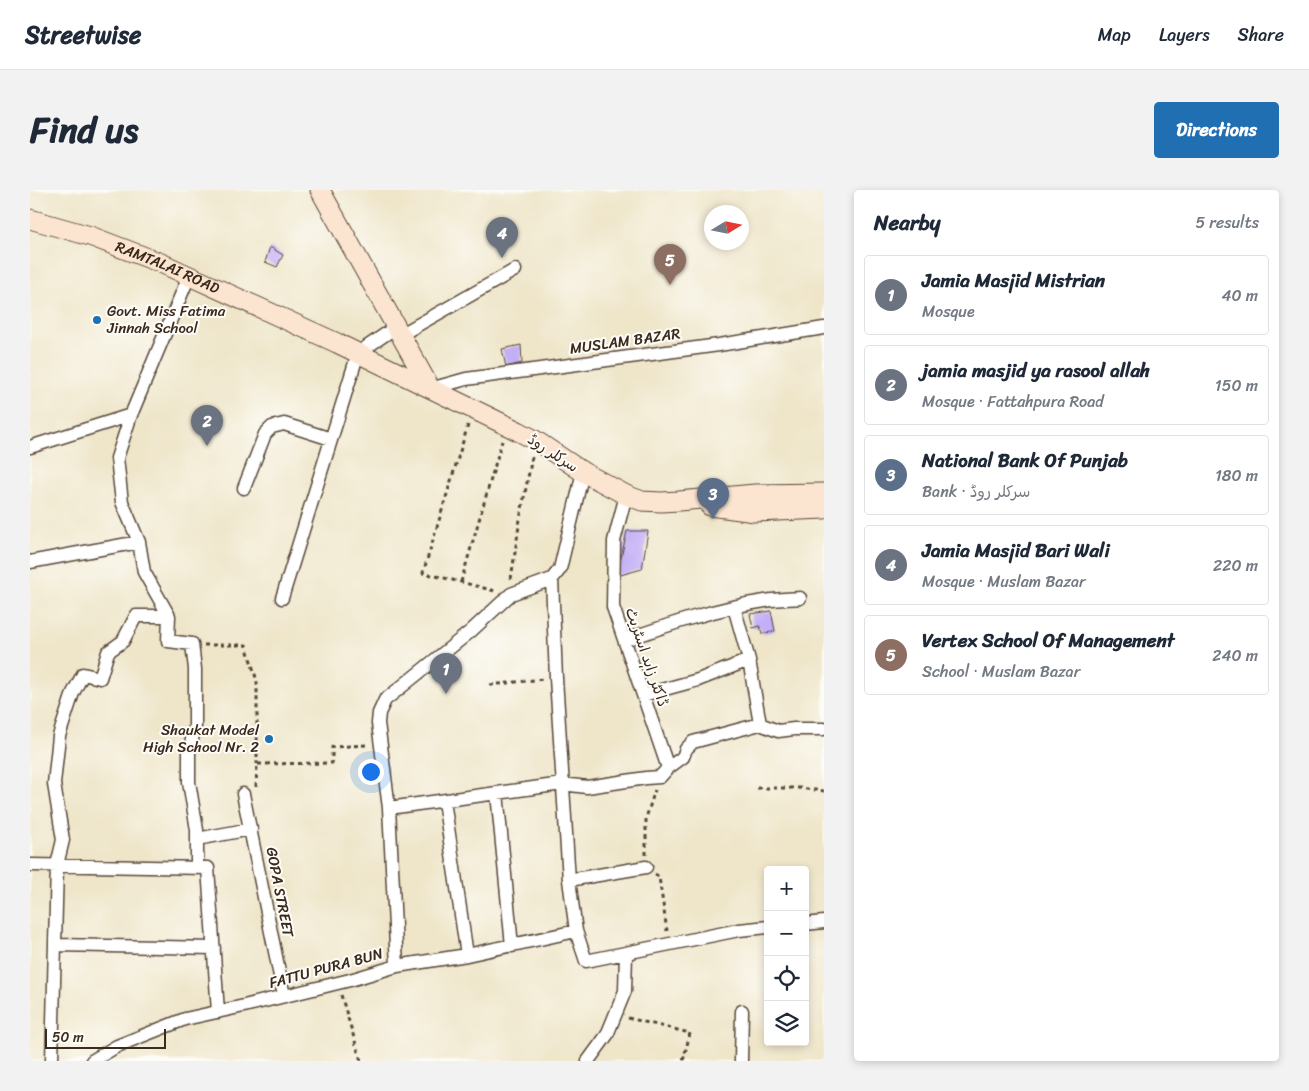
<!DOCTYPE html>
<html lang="en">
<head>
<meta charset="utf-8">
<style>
  :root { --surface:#fff; --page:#f2f2f3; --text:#1f2937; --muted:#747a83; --line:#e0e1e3; --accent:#1f6fb2 }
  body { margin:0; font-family:Sriracha,"Playpen Sans Arabic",sans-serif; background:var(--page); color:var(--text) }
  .controls { position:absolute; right:15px; bottom:15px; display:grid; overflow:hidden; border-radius:5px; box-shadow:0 2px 8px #0003 }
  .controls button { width:45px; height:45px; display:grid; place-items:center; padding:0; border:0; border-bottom:1px solid var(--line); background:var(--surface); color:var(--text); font:25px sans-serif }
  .compass { position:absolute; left:674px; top:15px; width:45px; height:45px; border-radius:50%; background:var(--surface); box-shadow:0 2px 8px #0003; rotate:80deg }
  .scale { position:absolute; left:15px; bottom:12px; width:121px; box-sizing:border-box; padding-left:5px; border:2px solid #3b2a1e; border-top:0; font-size:14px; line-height:18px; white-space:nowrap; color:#3b2a1e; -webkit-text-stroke:4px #fdfcf7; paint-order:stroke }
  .you { position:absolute; left:340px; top:581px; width:18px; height:18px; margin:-12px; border:4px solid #fff; border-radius:50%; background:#1a73e8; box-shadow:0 0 0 8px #1a73e833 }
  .badge { display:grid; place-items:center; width:32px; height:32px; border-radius:50%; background:var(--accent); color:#fff; font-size:16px; font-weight:700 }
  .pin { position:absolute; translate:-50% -41px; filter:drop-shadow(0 1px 2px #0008) }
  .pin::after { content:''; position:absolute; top:26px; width:18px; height:15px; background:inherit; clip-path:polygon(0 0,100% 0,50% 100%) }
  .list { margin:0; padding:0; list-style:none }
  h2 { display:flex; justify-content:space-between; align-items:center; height:65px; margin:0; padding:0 20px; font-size:21px }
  h2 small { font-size:16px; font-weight:400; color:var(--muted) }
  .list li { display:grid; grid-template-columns:32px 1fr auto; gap:15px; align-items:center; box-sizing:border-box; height:80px; margin:0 10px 10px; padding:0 10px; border:1px solid var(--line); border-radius:5px }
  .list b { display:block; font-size:19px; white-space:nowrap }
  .list p { margin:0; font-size:16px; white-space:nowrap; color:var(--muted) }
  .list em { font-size:16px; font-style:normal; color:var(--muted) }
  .icon { flex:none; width:28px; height:28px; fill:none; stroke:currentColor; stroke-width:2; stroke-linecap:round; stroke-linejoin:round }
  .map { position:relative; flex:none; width:794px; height:871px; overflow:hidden; border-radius:5px }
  header { display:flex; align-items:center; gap:30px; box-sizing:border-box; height:70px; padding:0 25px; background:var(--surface); border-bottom:1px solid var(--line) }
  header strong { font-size:24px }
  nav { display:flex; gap:28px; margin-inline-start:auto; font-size:18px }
  .intro { display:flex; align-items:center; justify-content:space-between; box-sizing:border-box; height:120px; padding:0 30px }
  h1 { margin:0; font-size:35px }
  .button { padding:12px 22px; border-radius:5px; background:var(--accent); color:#fff; font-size:18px; font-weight:700 }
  main { display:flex; gap:30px; padding:0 30px }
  aside { flex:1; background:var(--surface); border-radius:5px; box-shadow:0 2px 8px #0003 }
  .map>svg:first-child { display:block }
</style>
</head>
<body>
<header>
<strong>Streetwise</strong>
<nav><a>Map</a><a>Layers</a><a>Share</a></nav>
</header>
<div class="intro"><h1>Find us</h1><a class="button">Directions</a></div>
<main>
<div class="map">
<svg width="794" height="871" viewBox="0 0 794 871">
  <rect width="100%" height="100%" fill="#fdfcf7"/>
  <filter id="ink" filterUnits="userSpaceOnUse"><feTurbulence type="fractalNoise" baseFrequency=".02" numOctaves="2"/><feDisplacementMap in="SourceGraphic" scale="10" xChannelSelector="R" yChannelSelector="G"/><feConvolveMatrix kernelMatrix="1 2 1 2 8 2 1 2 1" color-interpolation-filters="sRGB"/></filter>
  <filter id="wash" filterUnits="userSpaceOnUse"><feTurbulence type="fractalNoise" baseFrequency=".0096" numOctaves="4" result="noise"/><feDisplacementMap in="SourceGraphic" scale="20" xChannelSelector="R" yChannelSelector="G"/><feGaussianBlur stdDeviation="1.12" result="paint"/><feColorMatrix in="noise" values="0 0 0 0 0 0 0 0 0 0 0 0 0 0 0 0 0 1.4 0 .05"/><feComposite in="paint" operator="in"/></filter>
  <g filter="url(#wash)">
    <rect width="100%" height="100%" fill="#efe6ca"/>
    <g id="blocks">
      <!-- building -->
      <path fill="#c2aff6" d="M 240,57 L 253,65 L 247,77 L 235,72 Z
        M 491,155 L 492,173 L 476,177 L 472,159 Z
        M 597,341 L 618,341 L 612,379 L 587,386 Z
        M 741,421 L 745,441 L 732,444 L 730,436 L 723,438 L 720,424 Z"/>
    </g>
  </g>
  <g filter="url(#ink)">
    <use href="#blocks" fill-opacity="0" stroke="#564638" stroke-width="1"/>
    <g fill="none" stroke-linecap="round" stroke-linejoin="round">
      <defs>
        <path id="street" d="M 370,145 L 485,80
          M 400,199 L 436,189 L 689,155 L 794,138
          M 101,225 L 87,268 L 92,312 L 109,352 L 114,382 L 139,426 L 138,451 L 162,454 L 165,479 L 165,536 L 159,563 L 159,592 L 167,640 L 167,678
          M 0,257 L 101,225 L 159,86
          M 214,298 L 235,244 L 242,237 L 254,234 L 301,249
          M 596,305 L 584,351 L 583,417 L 638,578
          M 0,372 L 109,352
          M 522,389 L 526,488 L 539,690 L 546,741 L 556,771 L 709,740 L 738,737
          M 252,408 L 328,163 L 366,137
          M 704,417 L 719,470 L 730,534
          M 595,450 C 641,434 687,418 735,411 C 747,409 759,409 770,408
          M 613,505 L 668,490 L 719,470
          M 467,603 L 482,756
          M 213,604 L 254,806
          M 414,611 L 437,765
          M 359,618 L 532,594 L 557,597 L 616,588 L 630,587 L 638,578 L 653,567 L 656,559 L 663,552 L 730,534 L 748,541 L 764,539 L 794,539
          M 167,649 L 221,639
          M 0,675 L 178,678 L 188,822
          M 539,690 L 616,677
          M 775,734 L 794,732
          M 25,755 L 184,758
          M 367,776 L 359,618 L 348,533 L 349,523 L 355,510 L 441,441 L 481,404 L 522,389 L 530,379 L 553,282
          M 22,871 L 27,675 L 33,650 L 24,594 L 29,546 L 43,503 L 53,484 L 70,488 L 78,462 L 93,451 L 106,426 L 139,426
          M 62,871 L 87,856 L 155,829 L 214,816 L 320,790 L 367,776 L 437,765 L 546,741
          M 558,871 L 577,845 L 595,801 L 596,763
          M 711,871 L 712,821"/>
        <g id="secondary">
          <path d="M 290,0 L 400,198"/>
          <path id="s1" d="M 0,29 L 60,46 L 131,73 L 307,153 L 488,241 L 505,250 L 553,282 L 596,305 L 612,311 L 631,312 L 649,311 L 725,304 L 794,303"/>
          <path d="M 680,316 L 725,322 L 794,319"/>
        </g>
      </defs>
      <!-- street casing -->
      <use href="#street" stroke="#564638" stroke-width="15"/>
      <!-- secondary casing -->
      <use href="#secondary" stroke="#564638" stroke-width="21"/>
      <!-- path -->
      <path stroke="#564638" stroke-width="3" stroke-dasharray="4 4" stroke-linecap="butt" d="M 438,235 L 393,383 L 431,392 L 465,401
        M 481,389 L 490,329 L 502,267
        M 431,392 L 472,251
        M 174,455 L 216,455 L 227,491 L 227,574
        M 460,495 L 513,489
        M 226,597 L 227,574 L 302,573 L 302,557 L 337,555
        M 727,598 L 769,598 L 794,601
        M 616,665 L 616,628 L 625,600
        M 625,684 L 629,687 L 637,741
        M 311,805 L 331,871
        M 598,828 L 660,843 L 653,871"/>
      <!-- street -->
      <use href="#street" stroke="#fff" stroke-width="12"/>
      <!-- secondary -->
      <use href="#secondary" stroke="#fce5d0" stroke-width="19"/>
    </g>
  </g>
  <!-- markers -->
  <g fill="#1f6fb2" stroke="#fdfcf7" stroke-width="2">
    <circle cx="67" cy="130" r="5"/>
    <circle cx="239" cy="549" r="5"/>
  </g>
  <g text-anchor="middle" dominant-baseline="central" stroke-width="4" stroke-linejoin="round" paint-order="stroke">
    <!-- street labels -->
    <g font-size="15" fill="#3b2a1e" stroke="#fdfcf7">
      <text stroke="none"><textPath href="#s1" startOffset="146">RAMTALAI ROAD</textPath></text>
      <text transform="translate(595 151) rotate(-8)">MUSLAM BAZAR</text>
      <text transform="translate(523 263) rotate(33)">سرکلر روڈ</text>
      <text transform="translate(617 467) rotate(71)">ڈاکٹر زاہد اسٹریٹ</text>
      <text transform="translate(250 702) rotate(79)">GOPA STREET</text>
      <text transform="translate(296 778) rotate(-15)">FATTU PURA BUN</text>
    </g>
    <!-- poi labels -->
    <g font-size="15" fill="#3b2a1e" stroke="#fdfcf7" text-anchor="start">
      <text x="77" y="121">Govt. Miss Fatima<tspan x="77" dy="17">Jinnah School</tspan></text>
      <text x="229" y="540" text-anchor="end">Shaukat Model<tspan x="229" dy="17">High School Nr. 2</tspan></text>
    </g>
  </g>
</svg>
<div class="controls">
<button>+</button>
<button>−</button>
<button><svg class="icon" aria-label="locate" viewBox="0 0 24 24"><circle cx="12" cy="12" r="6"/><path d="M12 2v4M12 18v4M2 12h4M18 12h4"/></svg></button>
<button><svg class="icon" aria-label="layers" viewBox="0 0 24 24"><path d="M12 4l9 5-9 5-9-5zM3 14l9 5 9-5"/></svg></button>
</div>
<svg class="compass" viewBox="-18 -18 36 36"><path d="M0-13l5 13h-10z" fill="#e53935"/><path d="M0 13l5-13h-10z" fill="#747a83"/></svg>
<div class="scale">50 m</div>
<div class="you"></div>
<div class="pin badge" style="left:416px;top:504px;background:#6b7280">1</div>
<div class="pin badge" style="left:177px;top:256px;background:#6b7280">2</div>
<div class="pin badge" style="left:683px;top:329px;background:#5c6f8a">3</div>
<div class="pin badge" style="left:472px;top:68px;background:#6b7280">4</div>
<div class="pin badge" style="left:640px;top:95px;background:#8d6e63">5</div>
</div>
<aside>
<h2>Nearby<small>5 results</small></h2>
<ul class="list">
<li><span class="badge" style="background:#6b7280">1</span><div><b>Jamia Masjid Mistrian</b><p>Mosque</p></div><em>40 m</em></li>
<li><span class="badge" style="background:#6b7280">2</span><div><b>jamia masjid ya rasool allah</b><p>Mosque · Fattahpura Road</p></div><em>150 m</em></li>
<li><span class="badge" style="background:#5c6f8a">3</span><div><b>National Bank Of Punjab</b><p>Bank · سرکلر روڈ</p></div><em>180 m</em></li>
<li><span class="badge" style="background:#6b7280">4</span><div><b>Jamia Masjid Bari Wali</b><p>Mosque · Muslam Bazar</p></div><em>220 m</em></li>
<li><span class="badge" style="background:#8d6e63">5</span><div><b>Vertex School Of Management</b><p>School · Muslam Bazar</p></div><em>240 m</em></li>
</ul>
</aside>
</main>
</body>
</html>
